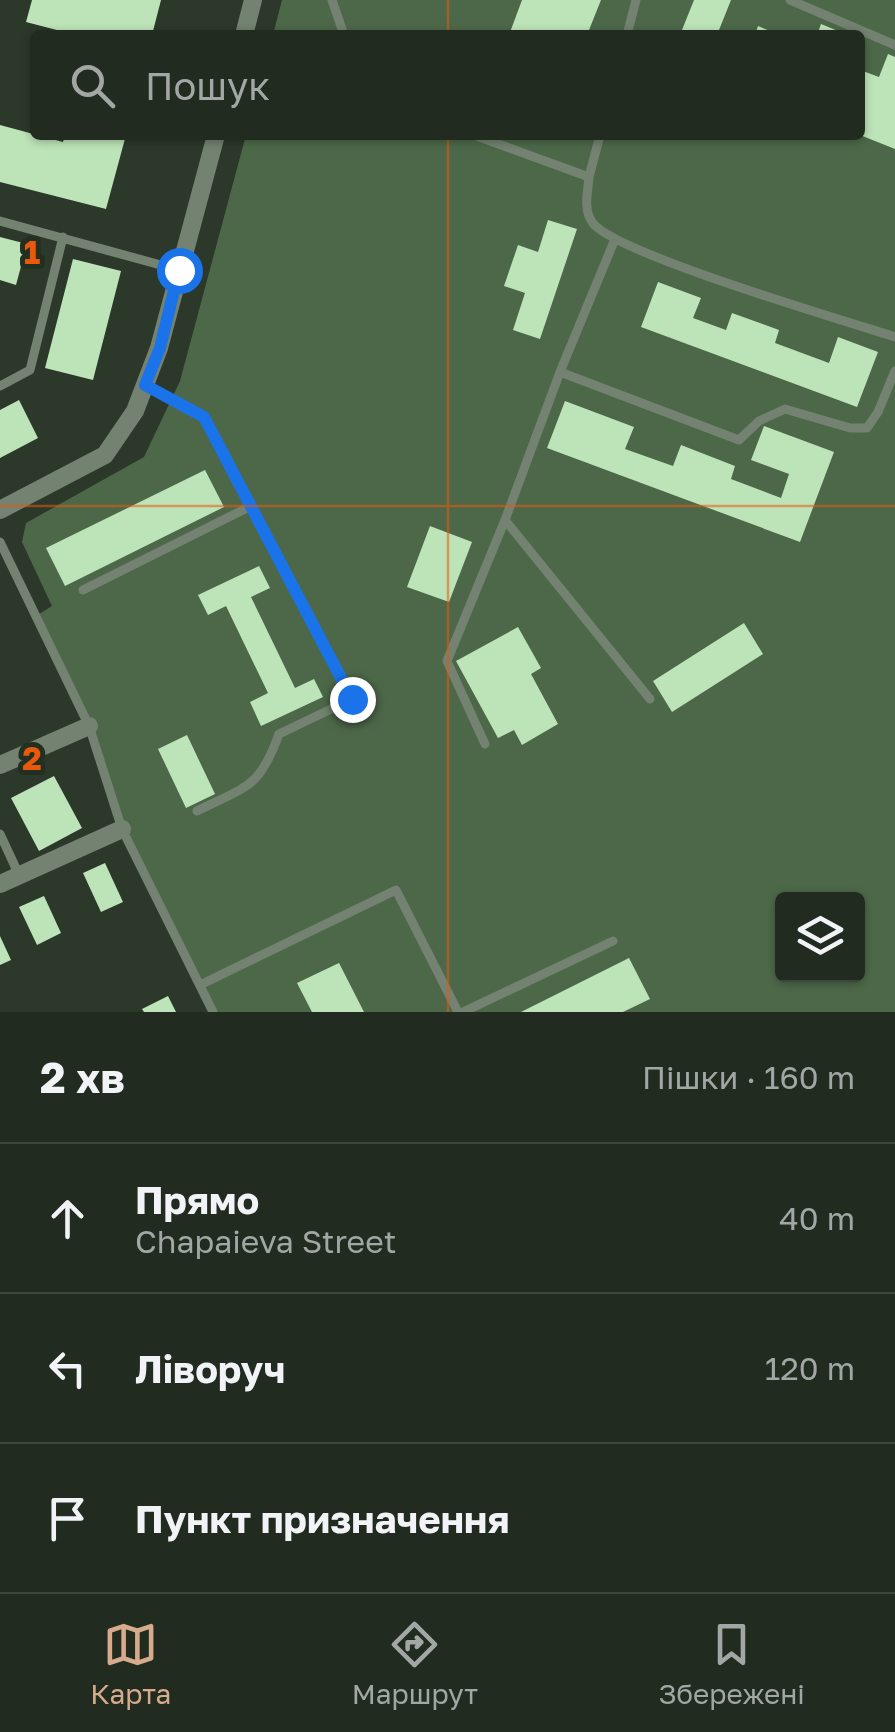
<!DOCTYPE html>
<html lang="uk">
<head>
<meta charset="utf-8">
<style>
  :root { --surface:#212b20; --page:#2d372d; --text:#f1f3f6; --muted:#a2a7a5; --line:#3e473e; --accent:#d6ab8b }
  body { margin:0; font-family:"Golos Text",sans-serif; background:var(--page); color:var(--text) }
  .controls { position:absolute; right:30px; bottom:30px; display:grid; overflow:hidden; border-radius:10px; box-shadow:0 2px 8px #0004 }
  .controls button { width:90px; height:90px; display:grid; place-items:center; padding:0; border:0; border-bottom:2px solid var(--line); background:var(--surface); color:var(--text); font:50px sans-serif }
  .stop { position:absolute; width:30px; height:30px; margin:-22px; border:8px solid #1a73e8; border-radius:50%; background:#fff }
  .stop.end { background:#1a73e8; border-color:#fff; box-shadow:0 2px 10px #0008 }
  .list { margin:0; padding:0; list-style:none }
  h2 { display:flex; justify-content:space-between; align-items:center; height:130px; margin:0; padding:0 40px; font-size:42px }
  h2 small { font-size:32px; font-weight:400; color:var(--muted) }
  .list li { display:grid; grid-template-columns:65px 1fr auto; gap:30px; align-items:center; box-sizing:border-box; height:150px; padding:0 40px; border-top:2px solid var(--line) }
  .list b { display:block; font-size:38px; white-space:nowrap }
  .list p { margin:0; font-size:32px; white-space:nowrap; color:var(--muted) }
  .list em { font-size:32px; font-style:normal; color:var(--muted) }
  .icon { flex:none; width:55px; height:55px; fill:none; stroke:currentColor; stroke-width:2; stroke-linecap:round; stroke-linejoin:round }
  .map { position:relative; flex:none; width:895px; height:1012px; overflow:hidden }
  .search { position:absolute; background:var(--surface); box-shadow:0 2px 8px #0004; left:30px; right:30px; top:30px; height:110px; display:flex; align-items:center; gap:25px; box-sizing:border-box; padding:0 35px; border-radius:10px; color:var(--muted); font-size:38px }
  .sheet { height:580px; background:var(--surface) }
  nav { display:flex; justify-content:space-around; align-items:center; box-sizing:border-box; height:140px; border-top:2px solid var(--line); background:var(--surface); font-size:28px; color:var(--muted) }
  nav a { display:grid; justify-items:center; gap:5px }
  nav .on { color:var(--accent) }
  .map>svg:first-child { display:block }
</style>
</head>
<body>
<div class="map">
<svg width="895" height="1012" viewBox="0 0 895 1012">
  <rect width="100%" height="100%" fill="#2c392a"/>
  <!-- green -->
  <path fill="#4d6849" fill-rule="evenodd" d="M 282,0 L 895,0 L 895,1012 L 213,1012 L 122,829 L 89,726 L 36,616 L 52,606 L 22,542 L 26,523 L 144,457 L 180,381 L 246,135 L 860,135 L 860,35 L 273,35 ZM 782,899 L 858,899 L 858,974 L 782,974 Z"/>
  <!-- building -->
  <path fill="#bde3b8" d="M 32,0 L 161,0 L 152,35 L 76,35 L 26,22 Z
    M 522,0 L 601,0 L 587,35 L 509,35 Z
    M 694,0 L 731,0 L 717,35 L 680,35 Z
    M 821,24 L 848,35 L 817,35 Z
    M 758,26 L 780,35 L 755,35 Z
    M 888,54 L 895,57 L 895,149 L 860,135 L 860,70 L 879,77 Z
    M 0,125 L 63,142 L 65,135 L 126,135 L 106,209 L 0,182 Z
    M 548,220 L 577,229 L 540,339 L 513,330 L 525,293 L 504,286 L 518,245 L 538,252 Z
    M 0,237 L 27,244 L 16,285 L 0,280 Z
    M 73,259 L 121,271 L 93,380 L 45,368 Z
    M 658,282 L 701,298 L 693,318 L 726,330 L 732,313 L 779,330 L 775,343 L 829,363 L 838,337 L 878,352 L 857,407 L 641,327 Z
    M 19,400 L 38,438 L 0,458 L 0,410 Z
    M 565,401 L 634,427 L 625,449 L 673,466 L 681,445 L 735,466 L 731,479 L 781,498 L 789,474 L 751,460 L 764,426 L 834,452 L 800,542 L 547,448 Z
    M 205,470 L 224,507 L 65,586 L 46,548 Z
    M 430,526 L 472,542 L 449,602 L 407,587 Z
    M 259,566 L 270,588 L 251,597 L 295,688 L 314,679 L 323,697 L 261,726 L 250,702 L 268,693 L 226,606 L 208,615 L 198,595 Z
    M 744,623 L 763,654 L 672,712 L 653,681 Z
    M 518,627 L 541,668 L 531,674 L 558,724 L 522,745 L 514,730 L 498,738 L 456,661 Z
    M 187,735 L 215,794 L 186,808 L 158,749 Z
    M 54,776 L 82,828 L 39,851 L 11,798 Z
    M 105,863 L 123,902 L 101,912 L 83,873 Z
    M 44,896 L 61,933 L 37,945 L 19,907 Z
    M 0,936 L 11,960 L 0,965 Z
    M 629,958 L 650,999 L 623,1012 L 521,1012 Z
    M 339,963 L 364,1012 L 312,1012 L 297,983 Z
    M 168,996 L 176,1012 L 144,1012 L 142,1009 Z"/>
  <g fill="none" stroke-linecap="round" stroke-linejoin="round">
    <!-- lane -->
    <path stroke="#738271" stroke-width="9" d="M 332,0 L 344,35
      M 790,0 L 895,45
      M 627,35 L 636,0
      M 474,135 L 589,177 L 600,135
      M 589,177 C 588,191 583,209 592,222 C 612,253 847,321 895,337
      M 0,221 L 179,270
      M 615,239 L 560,372 L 739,440 L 759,421 L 785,409 L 850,428 L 867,428 L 878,412 L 895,371
      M 560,372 L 505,520 L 650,699
      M 145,385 L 204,417 L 352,699 L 279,734 C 259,789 247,786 197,811
      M 0,386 L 30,370 L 63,237
      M 0,542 L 89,726 L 122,829 L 213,1012
      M 83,590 L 251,506
      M 485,744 L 447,661 L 505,520
      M 0,834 L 19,875
      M 200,985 L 396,890 L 458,1012
      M 463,1012 L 613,941"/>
    <!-- street -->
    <path stroke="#738271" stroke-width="18" d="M 244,35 L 253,0
      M 0,510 L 105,455 L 135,411 L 159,348 L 216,135
      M 0,765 L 89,726
      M 0,884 L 122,829"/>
  </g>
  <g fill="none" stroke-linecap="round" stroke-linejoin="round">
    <!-- route -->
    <path stroke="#1a73e8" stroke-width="12" d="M 179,270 L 160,348 L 145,385 L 204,417 L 352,699"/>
  </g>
  <!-- grid -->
  <path fill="none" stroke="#e8590c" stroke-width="2.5" stroke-opacity="0.55" d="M 448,0 L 448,35M 448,135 L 448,1012M 0,506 L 895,506"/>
  <g font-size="32" text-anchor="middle" font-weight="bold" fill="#e8590c" stroke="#232f21" stroke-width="10" stroke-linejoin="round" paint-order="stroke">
    <text x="32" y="264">1</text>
    <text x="32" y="770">2</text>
  </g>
</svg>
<div class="controls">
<button><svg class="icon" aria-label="layers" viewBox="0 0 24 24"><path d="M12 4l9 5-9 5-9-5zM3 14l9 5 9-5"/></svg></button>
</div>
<div class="stop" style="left:179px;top:270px"></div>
<div class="stop end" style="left:352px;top:699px"></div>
<div class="search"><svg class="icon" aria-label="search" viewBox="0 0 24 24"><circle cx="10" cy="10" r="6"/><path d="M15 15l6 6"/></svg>Пошук</div>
</div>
<section class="sheet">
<h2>2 хв<small>Пішки · 160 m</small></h2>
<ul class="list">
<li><svg class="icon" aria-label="ahead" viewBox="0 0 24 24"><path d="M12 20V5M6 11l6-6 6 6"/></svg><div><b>Прямо</b><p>Chapaieva Street</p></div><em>40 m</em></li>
<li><svg class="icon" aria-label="left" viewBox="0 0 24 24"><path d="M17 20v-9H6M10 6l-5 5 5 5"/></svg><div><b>Ліворуч</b></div><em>120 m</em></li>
<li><svg class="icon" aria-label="arrive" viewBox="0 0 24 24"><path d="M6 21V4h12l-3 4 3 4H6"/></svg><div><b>Пункт призначення</b></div></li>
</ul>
</section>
<nav>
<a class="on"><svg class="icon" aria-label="map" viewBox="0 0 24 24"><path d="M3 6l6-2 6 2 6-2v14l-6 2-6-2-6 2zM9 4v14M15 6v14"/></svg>Карта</a>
<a><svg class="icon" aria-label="directions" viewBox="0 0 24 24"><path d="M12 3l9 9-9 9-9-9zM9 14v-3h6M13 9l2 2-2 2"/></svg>Маршрут</a>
<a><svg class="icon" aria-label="saved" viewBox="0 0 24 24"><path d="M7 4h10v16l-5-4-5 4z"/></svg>Збережені</a>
</nav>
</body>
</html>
